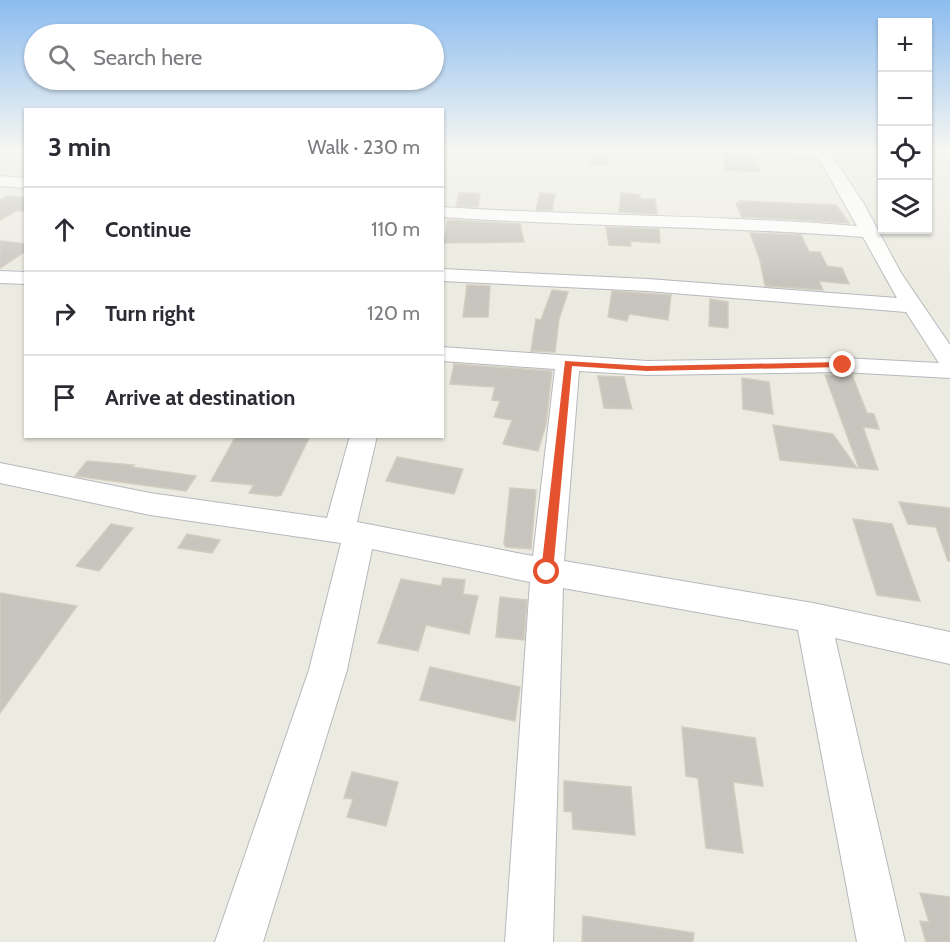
<!DOCTYPE html>
<html lang="en">
<head>
<meta charset="utf-8">
<style>
  :root { --surface:#fff; --page:#f7f7f7; --text:#2b2b33; --muted:#7c7c81; --line:#e1e1e2 }
  body { margin:0; font-family:Cabin,sans-serif; background:var(--page); color:var(--text) }
  .controls { position:absolute; right:18px; top:18px; display:grid; overflow:hidden; border-radius:0px; box-shadow:0 2px 4px #0004 }
  .controls button { width:54px; height:54px; display:grid; place-items:center; padding:0; border:0; border-bottom:2px solid var(--line); background:var(--surface); color:var(--text); font:30px sans-serif }
  .stop { position:absolute; width:18px; height:18px; margin:-14px; border:4px solid #e5532e; border-radius:50%; background:#fff }
  .stop.end { background:#e5532e; border-color:#fff; box-shadow:0 2px 6px #0008 }
  .list { margin:0; padding:0; list-style:none }
  h2 { display:flex; justify-content:space-between; align-items:center; height:78px; margin:0; padding:0 24px; font-size:26px }
  h2 small { font-size:20px; font-weight:400; color:var(--muted) }
  .list li { display:grid; grid-template-columns:39px 1fr auto; gap:18px; align-items:center; box-sizing:border-box; height:84px; padding:0 24px; border-top:2px solid var(--line) }
  .list b { display:block; font-size:22px; white-space:nowrap }
  .list em { font-size:20px; font-style:normal; color:var(--muted) }
  .icon { flex:none; width:33px; height:33px; fill:none; stroke:currentColor; stroke-width:2; stroke-linecap:round; stroke-linejoin:round }
  .map { position:relative; flex:none; width:950px; height:942px; overflow:hidden }
  .search { position:absolute; background:var(--surface); box-shadow:0 2px 4px #0004; left:24px; top:24px; width:420px; height:66px; display:flex; align-items:center; gap:15px; box-sizing:border-box; padding:0 21px; border-radius:33px; color:var(--muted); font-size:22px }
  .panel { position:absolute; background:var(--surface); box-shadow:0 2px 4px #0004; left:24px; top:108px; width:420px; height:330px; border-radius:0px }
  .map>svg:first-child { display:block }
</style>
</head>
<body>
<div class="map">
<svg width="950" height="942" viewBox="0 0 950 942">
  <rect width="100%" height="100%" fill="#ecebe1"/>
  <!-- building -->
  <path fill="#c7c5be" stroke="#d1cdbf" stroke-width="1.5" d="M 593,149 L 607,149 L 606,165 L 591,165 Z
    M 723,149 L 751,152 L 760,172 L 725,170 Z
    M 459,193 L 480,193 L 478,207 L 456,206 Z
    M 540,193 L 555,194 L 552,210 L 536,210 Z
    M 621,193 L 640,195 L 640,199 L 655,199 L 657,214 L 619,212 Z
    M 8,196 L 26,198 L 26,211 L 16,211 L 0,220 L 0,200 Z
    M 740,201 L 836,205 L 849,223 L 742,217 L 736,203 L 741,203 Z
    M 448,220 L 520,224 L 524,242 L 444,243 Z
    M 606,227 L 659,229 L 660,243 L 630,241 L 631,246 L 609,245 Z
    M 750,233 L 801,235 L 809,252 L 820,252 L 827,266 L 842,268 L 849,284 L 819,281 L 823,290 L 765,286 L 760,260 Z
    M 0,241 L 26,244 L 26,251 L 0,268 Z
    M 467,285 L 490,286 L 488,317 L 463,317 Z
    M 552,290 L 568,292 L 559,319 L 555,352 L 531,351 L 536,319 L 541,320 Z
    M 612,291 L 671,295 L 668,320 L 629,314 L 627,321 L 608,317 Z
    M 710,299 L 728,302 L 728,328 L 709,326 Z
    M 454,364 L 552,371 L 546,424 L 538,451 L 503,444 L 512,420 L 494,417 L 500,401 L 492,400 L 495,387 L 450,384 Z
    M 825,375 L 852,375 L 867,413 L 874,414 L 879,429 L 863,427 L 878,470 L 859,468 Z
    M 598,376 L 624,377 L 632,409 L 604,408 Z
    M 742,378 L 769,382 L 773,414 L 743,409 Z
    M 773,425 L 833,434 L 857,468 L 780,460 Z
    M 236,436 L 310,436 L 281,495 L 276,496 L 249,493 L 254,485 L 211,481 Z
    M 397,457 L 463,469 L 454,494 L 386,481 Z
    M 87,461 L 134,465 L 132,467 L 196,476 L 186,491 L 75,476 Z
    M 510,488 L 536,490 L 531,549 L 506,547 L 504,544 Z
    M 899,502 L 950,508 L 950,561 L 948,561 L 936,527 L 908,524 Z
    M 853,519 L 892,524 L 920,601 L 877,595 Z
    M 111,524 L 133,528 L 99,571 L 76,566 Z
    M 187,534 L 220,540 L 212,553 L 178,548 Z
    M 443,578 L 465,580 L 463,594 L 478,596 L 469,634 L 426,625 L 418,651 L 378,643 L 401,579 L 441,586 Z
    M 0,593 L 77,606 L 0,713 Z
    M 500,597 L 527,600 L 524,640 L 496,637 Z
    M 430,667 L 520,687 L 515,721 L 420,700 Z
    M 682,727 L 755,738 L 763,786 L 733,782 L 743,853 L 706,848 L 698,778 L 686,776 Z
    M 352,772 L 398,782 L 386,826 L 347,817 L 353,799 L 344,798 Z
    M 564,781 L 631,787 L 635,835 L 573,829 L 572,812 L 564,811 Z
    M 920,893 L 950,897 L 950,942 L 926,942 L 920,921 L 929,922 Z
    M 583,916 L 694,933 L 693,942 L 582,942 Z"/>
  <g fill="none" stroke-linecap="round" stroke-linejoin="round">
    <defs>
      <path id="minor" d="M 442,149 L 451,149 L 447,156 L 442,157 Z
        M 762,149 L 828,150 L 864,204 L 901,273 L 950,345 L 950,378 L 843,372 L 647,375 L 579,371 L 564,561 L 813,603 L 950,632 L 950,664 L 835,638 L 905,942 L 857,942 L 798,630 L 563,588 L 553,942 L 505,942 L 530,582 L 372,549 L 347,670 L 263,942 L 215,942 L 309,670 L 341,543 L 150,515 L 0,483 L 0,463 L 150,493 L 327,518 L 350,436 L 377,436 L 357,522 L 533,556 L 555,369 L 442,361 L 442,347 L 647,361 L 843,358 L 939,363 L 906,312 L 648,291 L 442,281 L 442,269 L 648,279 L 897,298 L 863,237 C 723,226 583,227 442,217 L 442,207 C 581,216 719,215 857,226 L 818,157 L 769,153 Z
        M 0,176 L 26,178 L 26,188 L 0,186 Z
        M 0,271 L 26,272 L 26,284 L 0,283 Z"/>
    </defs>
    <!-- minor casing -->
    <use href="#minor" stroke="#b6b8bd" stroke-width="2"/>
    <!-- minor -->
    <use href="#minor" fill="#fff" fill-rule="evenodd"/>
  </g>
  <!-- sky -->
  <linearGradient id="sky" x2="0" y2="1"><stop stop-color="#8bbcf0"/><stop offset="0.53" stop-color="#f6f6f2"/><stop offset="1" stop-color="#f6f6f2" stop-opacity="0"/></linearGradient>
  <rect width="950" height="281" fill="url(#sky)"/>
  <!-- route -->
  <path fill="#e5532e" d="M 565,361 L 647,366 L 843,362 L 847,365 L 843,367 L 647,371 L 572,366 L 553,572 L 547,576 L 541,572 Z"/>
</svg>
<div class="controls">
<button>+</button>
<button>−</button>
<button><svg class="icon" aria-label="locate" viewBox="0 0 24 24"><circle cx="12" cy="12" r="6"/><path d="M12 2v4M12 18v4M2 12h4M18 12h4"/></svg></button>
<button><svg class="icon" aria-label="layers" viewBox="0 0 24 24"><path d="M12 4l9 5-9 5-9-5zM3 14l9 5 9-5"/></svg></button>
</div>
<div class="stop" style="left:547px;top:572px"></div>
<div class="stop end" style="left:843px;top:365px"></div>
<div class="search"><svg class="icon" aria-label="search" viewBox="0 0 24 24"><circle cx="10" cy="10" r="6"/><path d="M15 15l6 6"/></svg>Search here</div>
<section class="panel">
<h2>3 min<small>Walk · 230 m</small></h2>
<ul class="list">
<li><svg class="icon" aria-label="ahead" viewBox="0 0 24 24"><path d="M12 20V5M6 11l6-6 6 6"/></svg><div><b>Continue</b></div><em>110 m</em></li>
<li><svg class="icon" aria-label="right" viewBox="0 0 24 24"><path d="M7 20v-9h11M14 6l5 5-5 5"/></svg><div><b>Turn right</b></div><em>120 m</em></li>
<li><svg class="icon" aria-label="arrive" viewBox="0 0 24 24"><path d="M6 21V4h12l-3 4 3 4H6"/></svg><div><b>Arrive at destination</b></div></li>
</ul>
</section>
</div>
</body>
</html>
